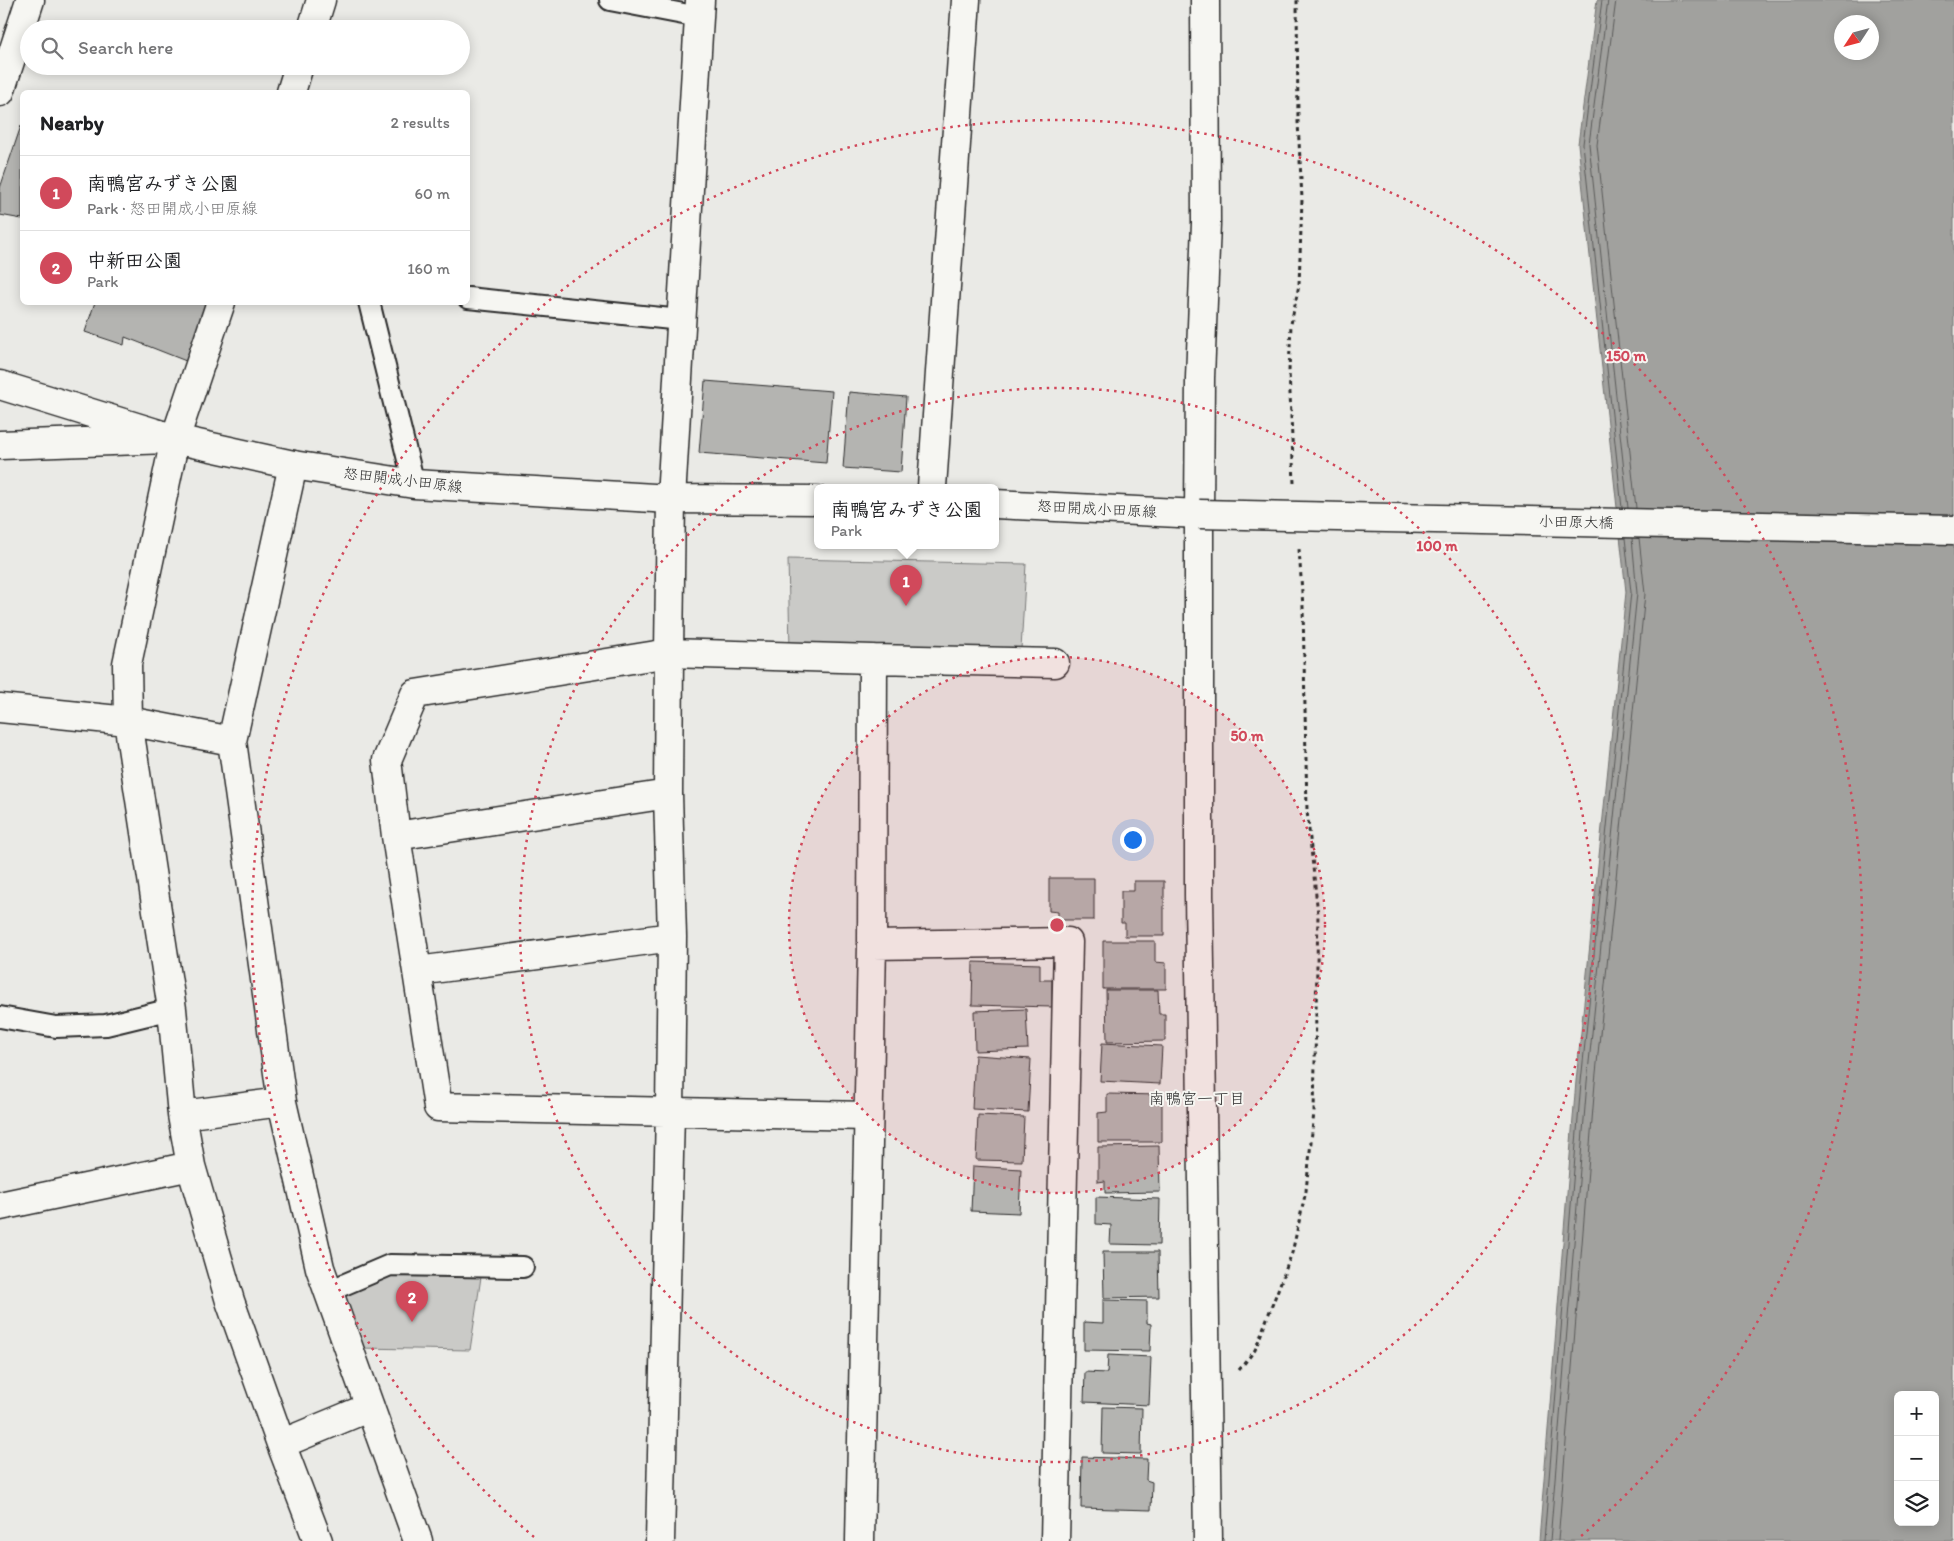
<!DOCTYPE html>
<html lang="en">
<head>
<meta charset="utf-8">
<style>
  :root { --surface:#fff; --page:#f6f6f6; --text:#202124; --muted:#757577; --line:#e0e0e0; --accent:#d1495b }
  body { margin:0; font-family:Itim,"Klee One",sans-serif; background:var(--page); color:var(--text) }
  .controls { position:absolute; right:15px; bottom:15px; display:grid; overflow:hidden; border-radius:8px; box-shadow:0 2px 12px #0003 }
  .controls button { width:45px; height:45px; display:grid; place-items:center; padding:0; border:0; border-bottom:1px solid var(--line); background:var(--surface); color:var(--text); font:25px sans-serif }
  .compass { position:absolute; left:1834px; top:15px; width:45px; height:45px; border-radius:50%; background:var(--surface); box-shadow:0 2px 12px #0003; rotate:234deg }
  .you { position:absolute; left:1132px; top:839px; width:18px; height:18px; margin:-12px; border:4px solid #fff; border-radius:50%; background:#1a73e8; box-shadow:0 0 0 8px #1a73e833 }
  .badge { display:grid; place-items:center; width:32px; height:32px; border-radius:50%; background:var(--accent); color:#fff; font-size:16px; font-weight:700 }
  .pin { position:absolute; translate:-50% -41px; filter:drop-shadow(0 1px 2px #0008) }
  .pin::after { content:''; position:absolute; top:26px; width:18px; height:15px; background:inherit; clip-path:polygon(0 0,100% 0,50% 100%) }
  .popup { position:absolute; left:814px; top:484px; width:185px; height:65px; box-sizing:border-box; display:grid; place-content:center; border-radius:8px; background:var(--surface); filter:drop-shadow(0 1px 4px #0005); font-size:16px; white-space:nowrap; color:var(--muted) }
  .popup b { font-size:19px; color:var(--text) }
  .popup::after { content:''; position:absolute; left:50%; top:100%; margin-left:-10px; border:10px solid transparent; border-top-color:var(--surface) }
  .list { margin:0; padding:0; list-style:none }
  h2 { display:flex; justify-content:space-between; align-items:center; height:65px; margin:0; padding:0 20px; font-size:21px }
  h2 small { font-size:16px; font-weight:400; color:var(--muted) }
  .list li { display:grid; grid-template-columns:32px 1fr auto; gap:15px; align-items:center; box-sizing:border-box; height:75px; padding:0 20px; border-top:1px solid var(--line) }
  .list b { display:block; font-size:19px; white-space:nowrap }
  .list p { margin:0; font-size:16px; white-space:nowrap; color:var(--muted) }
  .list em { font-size:16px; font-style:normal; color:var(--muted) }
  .icon { flex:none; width:28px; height:28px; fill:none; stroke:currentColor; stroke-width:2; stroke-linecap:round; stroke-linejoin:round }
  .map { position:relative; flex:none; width:1954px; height:1541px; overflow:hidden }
  .search { position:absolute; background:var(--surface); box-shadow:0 2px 12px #0003; left:20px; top:20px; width:450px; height:55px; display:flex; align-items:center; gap:12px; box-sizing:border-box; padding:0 18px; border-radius:28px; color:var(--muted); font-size:19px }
  .panel { position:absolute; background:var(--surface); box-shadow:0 2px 12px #0003; left:20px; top:90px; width:450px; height:215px; border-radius:8px }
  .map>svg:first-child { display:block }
</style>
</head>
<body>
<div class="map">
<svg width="1954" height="1541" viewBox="0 0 1954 1541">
  <rect width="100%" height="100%" fill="#eaeae6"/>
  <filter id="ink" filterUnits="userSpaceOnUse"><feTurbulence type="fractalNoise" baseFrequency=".02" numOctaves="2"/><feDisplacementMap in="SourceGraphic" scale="10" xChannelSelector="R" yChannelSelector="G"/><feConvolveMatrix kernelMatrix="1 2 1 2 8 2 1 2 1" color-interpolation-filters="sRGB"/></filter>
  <g filter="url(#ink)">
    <!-- green -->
    <path fill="#cacac7" stroke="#7a7a79" d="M 788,559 L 1026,564 L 1021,649 L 790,649 Z
      M 390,1276 L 481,1277 L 470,1350 L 359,1348 L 340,1296 Z"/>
    <!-- water -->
    <path fill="#a1a19e" stroke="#727270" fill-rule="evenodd" d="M 1597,0 L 1954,0 L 1954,1541 L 1539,1541 L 1576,1081 L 1626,592 L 1578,144 ZM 1842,22 L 1872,22 L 1872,52 L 1842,52 ZM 1898,1395 L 1935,1395 L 1935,1522 L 1898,1522 Z"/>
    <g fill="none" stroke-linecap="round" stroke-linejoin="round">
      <!-- shore -->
      <path stroke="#5a5a59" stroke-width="1" d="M 1602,0 L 1583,144 L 1622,508
        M 1608,0 L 1589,144 L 1628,508
        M 1616,0 L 1597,145 L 1636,508
        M 1544,1541 L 1581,1082 L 1631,592 L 1625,538
        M 1550,1541 L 1587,1082 L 1637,593 L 1632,538
        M 1558,1541 L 1595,1083 L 1645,594 L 1639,538"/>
    </g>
    <!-- building -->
    <path fill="#b4b4b1" stroke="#2b2b2b" d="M 21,126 L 22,126 L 22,219 L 0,215 L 0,188 Z
      M 95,302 L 206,302 L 186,361 L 125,337 L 124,345 L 85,332 Z
      M 705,381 L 832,391 L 826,463 L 699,453 Z
      M 849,392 L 906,397 L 901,472 L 843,468 Z
      M 1049,878 L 1094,878 L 1094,920 L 1058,920 L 1058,912 L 1049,911 Z
      M 1134,881 L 1164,881 L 1164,936 L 1125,936 L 1125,923 L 1121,923 L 1121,891 L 1134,891 Z
      M 1103,941 L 1155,941 L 1155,962 L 1166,963 L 1166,989 L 1103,989 Z
      M 973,962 L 1040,964 L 1040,980 L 1052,980 L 1052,1007 L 972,1005 Z
      M 1106,990 L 1158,990 L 1159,1014 L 1165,1014 L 1165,1041 L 1107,1042 Z
      M 1026,1009 L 1028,1049 L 975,1051 L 974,1011 Z
      M 1102,1043 L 1162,1046 L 1160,1084 L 1100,1081 Z
      M 975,1055 L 1031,1059 L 1028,1112 L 972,1109 Z
      M 1107,1094 L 1162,1095 L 1162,1142 L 1098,1142 L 1098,1113 L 1107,1112 Z
      M 978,1115 L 1024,1117 L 1022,1161 L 976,1160 Z
      M 1159,1146 L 1160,1192 L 1105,1193 L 1105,1181 L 1098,1182 L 1098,1147 Z
      M 973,1166 L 1021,1169 L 1019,1213 L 971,1211 Z
      M 1096,1197 L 1160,1199 L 1159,1245 L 1110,1244 L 1111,1225 L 1096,1224 Z
      M 1103,1252 L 1158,1252 L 1159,1297 L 1104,1298 Z
      M 1103,1300 L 1147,1301 L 1147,1323 L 1151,1324 L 1150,1351 L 1084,1350 L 1084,1322 L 1103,1323 Z
      M 1108,1355 L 1151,1357 L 1149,1405 L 1084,1402 L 1085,1372 L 1107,1373 Z
      M 1103,1407 L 1142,1408 L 1141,1454 L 1102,1453 Z
      M 1082,1457 L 1147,1459 L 1146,1480 L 1152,1482 L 1151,1510 L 1081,1508 Z"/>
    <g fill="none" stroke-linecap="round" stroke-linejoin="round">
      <defs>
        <path id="lane" d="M 610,0 L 699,17
          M 468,298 L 681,320
          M 369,302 L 414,484
          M 0,1017 L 56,1027 L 106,1025 L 172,1009
          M 329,1291 L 390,1265 L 523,1267"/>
        <path id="street" d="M 700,0 L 671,499 L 669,653 L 873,659 L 872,945 L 860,1541
          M 1205,0 L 1206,223 L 1200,378 L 1199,514 L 1199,895 L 1208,1541
          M 312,29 L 321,0
          M 0,92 L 30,0
          M 291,92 L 299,66
          M 221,302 L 175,439 L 127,664 L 128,721 L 172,1009 L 182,1115 L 191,1166 L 230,1301 L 281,1444 L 318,1541
          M 0,445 L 169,439
          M 293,465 L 232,741 L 282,1102 L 320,1268 L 418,1541
          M 932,487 L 966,0
          M 873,659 L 1055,663
          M 0,708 L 128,721 L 232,741
          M 396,836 L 668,794
          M 872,945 L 1068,942 L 1055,1541
          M 418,971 L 672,937
          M 182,1115 L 282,1102
          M 0,1206 L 191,1166
          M 281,1444 L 370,1407
          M 660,1541 L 670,1112 L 672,937 L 668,794 L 669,653 L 415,694 L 387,760 L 396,836 L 438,1107 L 868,1116"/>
        <path id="secondary" d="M 0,385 L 175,439 L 293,465 L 414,484 L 671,499 L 817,500
          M 995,504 L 1199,514"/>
      </defs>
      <!-- lane casing -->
      <use href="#lane" stroke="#2b2b2b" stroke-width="24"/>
      <!-- street casing -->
      <use href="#street" stroke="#2b2b2b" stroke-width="31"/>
      <!-- secondary casing -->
      <use href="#secondary" stroke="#2b2b2b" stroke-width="31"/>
      <!-- path -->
      <path stroke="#2b2b2b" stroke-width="3" stroke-dasharray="4 4" stroke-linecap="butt" d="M 1294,483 L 1289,371 L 1291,324 L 1299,285 L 1302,199 L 1298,122 L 1297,0
        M 1239,1370 L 1255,1350 L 1292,1253 L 1306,1191 L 1314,1112 L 1318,914 L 1307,811 L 1303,607 L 1299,549"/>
      <!-- lane -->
      <use href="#lane" stroke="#f6f6f2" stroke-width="20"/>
      <!-- street -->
      <use href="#street" stroke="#f6f6f2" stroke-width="28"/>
      <!-- secondary -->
      <use href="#secondary" stroke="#f6f6f2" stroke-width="28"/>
      <defs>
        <path id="secondary-bridge" d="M 1199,514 L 1954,530"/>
      </defs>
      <!-- secondary-bridge casing -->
      <use href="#secondary-bridge" stroke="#2b2b2b" stroke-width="31" stroke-linecap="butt"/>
      <!-- secondary-bridge -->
      <use href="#secondary-bridge" stroke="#f6f6f2" stroke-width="28"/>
    </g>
  </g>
  <!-- distance rings -->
  <circle cx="1057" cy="925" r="268" fill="#d1495b" fill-opacity=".12"/>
  <g fill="none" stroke="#d1495b" stroke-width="2.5" stroke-dasharray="2.5 5">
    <circle cx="1057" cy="925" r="268"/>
    <circle cx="1057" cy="925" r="537"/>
    <path d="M534 1537A805 805 0 1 1 1580 1537"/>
  </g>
  <g text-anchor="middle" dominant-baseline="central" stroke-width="4" stroke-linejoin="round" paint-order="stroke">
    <!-- street labels -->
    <g font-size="15" fill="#2b2b2b" stroke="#f6f6f2">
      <text transform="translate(403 480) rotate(7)">怒田開成小田原線</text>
      <text transform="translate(1097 509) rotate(3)">怒田開成小田原線</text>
      <text transform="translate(1576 522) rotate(1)">小田原大橋</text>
    </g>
    <!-- neighbourhood labels -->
    <g font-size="16" fill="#2b2b2b" stroke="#f6f6f2">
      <text x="1197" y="1098">南鴨宮一丁目</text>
    </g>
  </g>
  <circle cx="1057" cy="925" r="8" fill="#d1495b" stroke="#f6f6f2" stroke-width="2.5"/>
  <g font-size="15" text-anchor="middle" font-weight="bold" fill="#d1495b" stroke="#f6f6f2" stroke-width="4" stroke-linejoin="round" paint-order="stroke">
    <text x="1626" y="361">150 m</text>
    <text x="1437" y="551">100 m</text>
    <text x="1247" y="741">50 m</text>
  </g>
</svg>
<div class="controls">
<button>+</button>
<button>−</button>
<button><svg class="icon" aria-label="layers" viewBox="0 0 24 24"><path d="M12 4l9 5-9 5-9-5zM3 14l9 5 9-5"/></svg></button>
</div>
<svg class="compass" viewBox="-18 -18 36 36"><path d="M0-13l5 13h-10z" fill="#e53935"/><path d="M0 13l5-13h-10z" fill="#757577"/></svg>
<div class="you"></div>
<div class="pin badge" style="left:906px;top:606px">1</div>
<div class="popup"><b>南鴨宮みずき公園</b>Park</div>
<div class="pin badge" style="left:412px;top:1322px">2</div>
<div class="search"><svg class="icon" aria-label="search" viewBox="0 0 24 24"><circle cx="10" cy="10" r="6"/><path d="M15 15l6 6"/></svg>Search here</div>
<section class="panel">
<h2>Nearby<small>2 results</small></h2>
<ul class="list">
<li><span class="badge">1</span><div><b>南鴨宮みずき公園</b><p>Park · 怒田開成小田原線</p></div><em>60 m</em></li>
<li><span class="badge">2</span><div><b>中新田公園</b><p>Park</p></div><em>160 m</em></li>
</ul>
</section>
</div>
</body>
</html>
